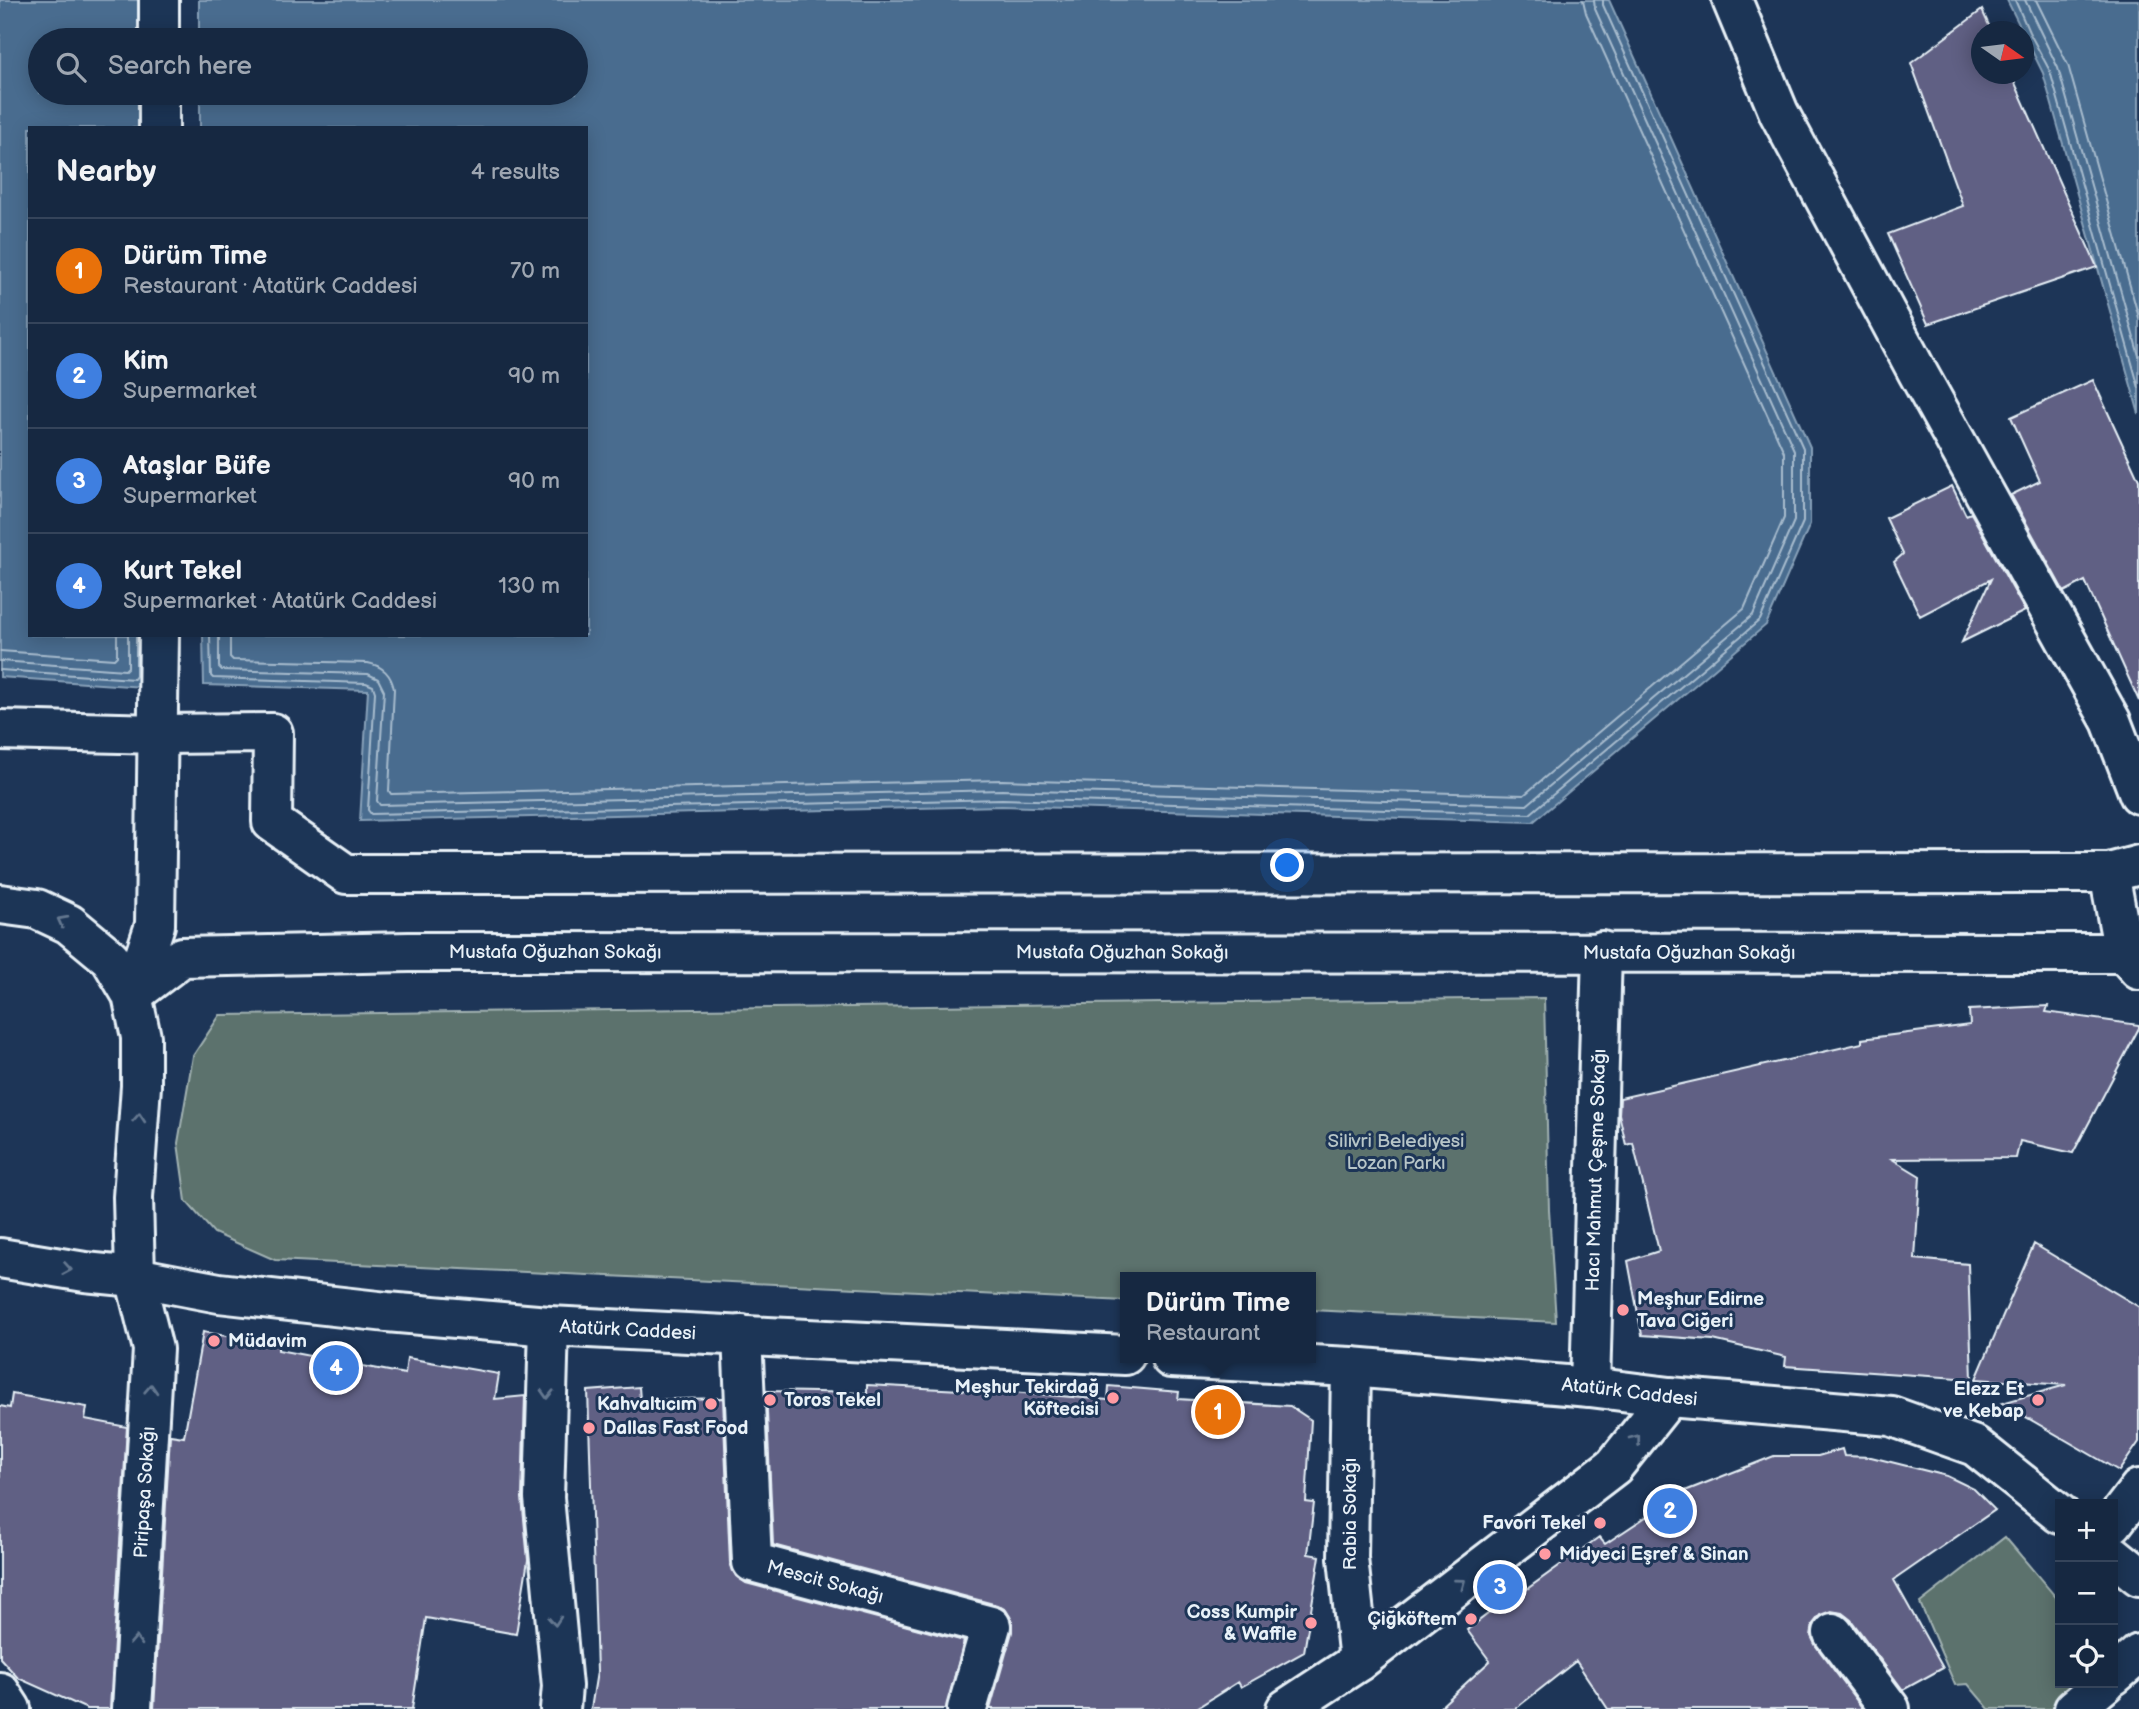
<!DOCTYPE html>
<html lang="en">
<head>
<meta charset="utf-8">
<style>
  :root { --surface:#162841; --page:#1f3048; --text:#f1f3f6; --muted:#9ea6b1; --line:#35445a; --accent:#ea580c }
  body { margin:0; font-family:"Balsamiq Sans",sans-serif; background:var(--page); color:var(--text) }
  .controls { position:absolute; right:21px; bottom:21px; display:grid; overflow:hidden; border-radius:0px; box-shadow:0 4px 18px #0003 }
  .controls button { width:63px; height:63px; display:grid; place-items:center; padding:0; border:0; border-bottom:2px solid var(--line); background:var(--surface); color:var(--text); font:35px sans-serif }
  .compass { position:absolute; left:1971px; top:21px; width:63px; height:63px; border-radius:50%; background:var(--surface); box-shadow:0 4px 18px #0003; rotate:104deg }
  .you { position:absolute; left:1288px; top:866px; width:24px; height:24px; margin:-18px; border:5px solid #fff; border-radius:50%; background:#1a73e8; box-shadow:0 0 0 10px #1a73e833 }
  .badge { display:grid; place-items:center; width:46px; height:46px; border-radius:50%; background:var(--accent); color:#fff; font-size:23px; font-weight:700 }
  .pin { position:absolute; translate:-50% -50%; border:4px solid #fff; box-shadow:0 2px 7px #0006 }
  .popup { position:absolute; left:1120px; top:1272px; width:196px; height:91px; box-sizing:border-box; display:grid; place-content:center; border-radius:0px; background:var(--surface); filter:drop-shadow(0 2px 5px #0005); font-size:23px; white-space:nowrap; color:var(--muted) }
  .popup b { font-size:26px; color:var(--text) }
  .popup::after { content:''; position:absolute; left:50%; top:100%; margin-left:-14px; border:14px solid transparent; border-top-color:var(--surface) }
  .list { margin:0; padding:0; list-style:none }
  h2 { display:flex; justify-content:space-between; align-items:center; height:91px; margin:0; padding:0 28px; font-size:30px }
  h2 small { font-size:23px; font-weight:400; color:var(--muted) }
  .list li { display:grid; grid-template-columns:46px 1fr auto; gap:21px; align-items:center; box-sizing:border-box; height:105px; padding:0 28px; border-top:2px solid var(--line) }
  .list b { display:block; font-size:26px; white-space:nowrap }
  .list p { margin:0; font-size:23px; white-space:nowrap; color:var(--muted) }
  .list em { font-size:23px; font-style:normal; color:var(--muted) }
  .icon { flex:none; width:38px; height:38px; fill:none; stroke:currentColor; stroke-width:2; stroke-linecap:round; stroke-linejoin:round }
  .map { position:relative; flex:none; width:2139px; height:1709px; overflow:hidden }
  .search { position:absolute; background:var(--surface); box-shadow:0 4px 18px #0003; left:28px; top:28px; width:560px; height:77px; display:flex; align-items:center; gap:18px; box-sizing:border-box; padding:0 24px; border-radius:38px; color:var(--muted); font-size:26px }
  .panel { position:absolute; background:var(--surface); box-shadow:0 4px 18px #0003; left:28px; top:126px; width:560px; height:511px; border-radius:0px }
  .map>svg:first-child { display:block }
</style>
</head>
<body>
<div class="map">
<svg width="2139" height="1709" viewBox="0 0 2139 1709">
  <rect width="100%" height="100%" fill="#1d3557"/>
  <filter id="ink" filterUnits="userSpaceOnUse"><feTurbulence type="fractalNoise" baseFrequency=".0143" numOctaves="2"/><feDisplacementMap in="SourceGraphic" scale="14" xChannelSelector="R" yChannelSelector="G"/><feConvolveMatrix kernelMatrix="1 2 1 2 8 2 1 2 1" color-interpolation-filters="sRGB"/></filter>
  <g filter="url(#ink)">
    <!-- green -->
    <path fill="#5b726d" stroke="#a2b2b2" stroke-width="2" d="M 1544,998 L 1549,1210 L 1556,1322 L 1311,1310 L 1311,1277 L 1125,1277 L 1125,1301 L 275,1260 L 214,1233 L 186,1201 L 178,1143 L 193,1056 L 220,1015 Z
      M 2005,1537 L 2060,1602 L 2060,1683 L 2091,1683 L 2063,1709 L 1989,1709 L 1968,1684 L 1955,1685 L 1920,1603 Z"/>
    <!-- water -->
    <path fill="#486c8f" stroke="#88a1b9" stroke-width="2" d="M 0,0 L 140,0 L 140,40 L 40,40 L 40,93 L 141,93 L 141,128 L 30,128 L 30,635 L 143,635 L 143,687 L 0,677 Z
      M 199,0 L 1609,0 L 1810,447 L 1810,524 L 1766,625 L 1533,822 L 1002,806 L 360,821 L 368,690 L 204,685 L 203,635 L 586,635 L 586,128 L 200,128 L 200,93 L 576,93 L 576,40 L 199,40 Z
      M 2007,0 L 2139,0 L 2139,414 L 2043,73 Z"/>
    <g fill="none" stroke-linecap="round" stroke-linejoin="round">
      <!-- shore -->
      <path stroke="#a8bcce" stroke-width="2" d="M 2015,0 L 2029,32 L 2050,71 L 2139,388
        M 2025,0 L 2058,68 L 2139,356
        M 2036,0 L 2068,65 L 2139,318
        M 210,635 L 211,676 L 213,678 L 366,683 L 373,686 L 375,692 L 368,810 L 371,814 L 1002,799 L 1530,814 L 1760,620 L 1803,522 L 1803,448 L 1603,5 L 1603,0
        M 219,635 L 219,667 L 222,670 L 368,674 L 378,679 L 384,691 L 377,801 L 380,805 L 1002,790 L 1527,805 L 1753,615 L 1794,521 L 1794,450 L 1595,9 L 1594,0
        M 230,635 L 230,657 L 233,660 L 368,663 C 383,666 391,674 394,689 L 389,791 L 391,794 L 1002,780 L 1524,795 L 1744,609 L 1784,518 L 1784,452 L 1586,13 L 1583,0
        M 0,651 L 114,659 L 117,656 L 117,635
        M 0,661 L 125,670 L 128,667 L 128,635
        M 0,670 L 134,679 L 136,676 L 136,635"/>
    </g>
    <!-- building -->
    <path fill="#616184" stroke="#e8f1f8" stroke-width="2" d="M 1982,10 L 1992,32 L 1982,32 L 1982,74 L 2011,74 L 2097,267 L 1928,324 L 1888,234 L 1963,206 L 1911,63 Z
      M 2093,380 L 2139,480 L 2139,701 L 2085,581 L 2064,592 L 2011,495 L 2040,481 L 2011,417 Z
      M 1952,486 L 1966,515 L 1971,513 L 2025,611 L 1962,642 L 1991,579 L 1920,616 L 1894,562 L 1903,554 L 1886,518 Z
      M 2048,1006 L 2046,1012 L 2139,1025 L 2139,1028 L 2073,1153 L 2020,1141 L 2016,1158 L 1892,1159 L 1920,1176 L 1915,1259 L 1968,1264 L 1972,1379 L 1785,1366 L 1786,1357 L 1713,1340 L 1642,1335 L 1628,1261 L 1659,1251 L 1633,1143 L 1626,1145 L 1619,1114 L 1620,1098 L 1862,1043 L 1862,1039 L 1970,1025 L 1969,1010 Z
      M 2034,1244 L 2139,1307 L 2139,1442 L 2119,1471 L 2002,1403 L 2066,1385 L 1976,1379 Z
      M 203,1332 L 278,1345 L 278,1350 L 405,1374 L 407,1358 L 499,1374 L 495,1399 L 525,1396 L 522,1498 L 528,1560 L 516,1634 L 426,1618 L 412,1709 L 154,1709 L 170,1435 L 184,1437 Z
      M 867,1385 L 998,1392 L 999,1391 L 1108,1400 L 1109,1386 L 1179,1392 L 1178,1399 L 1290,1406 L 1311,1420 L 1306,1502 L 1314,1503 L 1308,1554 L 1320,1556 L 1304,1652 L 1241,1687 L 1238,1682 L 1195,1709 L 990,1709 L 1012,1632 L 1012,1620 L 1006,1610 L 997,1605 L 773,1545 L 766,1391 L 867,1393 Z
      M 639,1387 L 640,1400 L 723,1398 L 730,1563 L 736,1576 L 746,1583 L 964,1641 L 946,1709 L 591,1709 L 597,1672 L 588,1391 Z
      M 12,1394 L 87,1407 L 85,1419 L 127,1427 L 110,1709 L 87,1709 L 18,1678 L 0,1658 L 0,1406 L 10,1408 Z
      M 1842,1449 L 1844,1456 L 1871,1457 L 1947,1476 L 1974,1489 L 1995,1510 L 1894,1580 L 1943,1668 L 1903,1690 L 1851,1620 L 1842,1613 L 1831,1611 L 1820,1615 L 1813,1624 L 1811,1636 L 1816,1646 L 1863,1709 L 1608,1709 L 1576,1661 L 1515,1709 L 1438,1709 L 1490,1661 L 1467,1630 L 1518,1591 L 1520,1594 L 1599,1537 L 1605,1544 L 1685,1491 L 1774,1456 L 1818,1456 Z"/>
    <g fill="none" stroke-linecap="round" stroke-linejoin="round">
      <defs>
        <g id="minor">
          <path d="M 1732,0 L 1779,113 L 1918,373 L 2111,721 L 2139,794"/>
          <path d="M 159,40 L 159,0"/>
          <path d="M 159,128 L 159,93"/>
          <path d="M 0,730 L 159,734 L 273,733 L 272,822 L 346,874 L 2109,873 L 2139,865"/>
          <path d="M 2109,873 L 2124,953 L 2139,970"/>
          <path d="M 0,904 L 37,909 L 69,924 L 110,958 L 132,995 L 141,1037 L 141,1086 L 133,1197 L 135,1277 L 85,1272 L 0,1258"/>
          <path id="s1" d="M 132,995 L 182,957 L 409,952 L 2124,953"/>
          <path d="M 132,995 L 155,925 L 159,635"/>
          <path d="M 549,1326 L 544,1498 L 562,1686 L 560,1709"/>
          <path id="s2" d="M 742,1335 L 752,1562 L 991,1626 L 967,1709"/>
          <path id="s3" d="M 1171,1358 L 1351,1367 L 1590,1387 L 1669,1397 L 1891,1416 L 1975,1446 L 2060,1514"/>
          <path d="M 1351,1367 L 1348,1558 L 1359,1661"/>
          <path id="s4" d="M 1590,1387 L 1602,951"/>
          <path d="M 2113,1523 L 2139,1489"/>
          <path d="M 2113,1555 L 2139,1576"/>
          <path d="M 1833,1633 L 1890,1709"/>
          <path d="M 2113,1676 L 2139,1654"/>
          <path d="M 0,1692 L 11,1709"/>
          <path id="s5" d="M 132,1709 L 153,1349 L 135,1277 L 219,1293 L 387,1312 L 549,1326 L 1125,1355"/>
          <path d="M 1286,1709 L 1359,1661 L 1614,1466 L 1669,1397"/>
          <path d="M 2074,1709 L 2105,1683"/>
        </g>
      </defs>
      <!-- minor casing -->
      <use href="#minor" stroke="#e8f1f8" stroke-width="44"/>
      <!-- minor -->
      <use href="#minor" stroke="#1d3557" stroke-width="38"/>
    </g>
    <!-- one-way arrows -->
    <defs><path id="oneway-chevron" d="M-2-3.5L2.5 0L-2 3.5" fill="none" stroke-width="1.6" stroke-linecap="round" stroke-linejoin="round" transform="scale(1.75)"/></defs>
    <g stroke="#64778f">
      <use href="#oneway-chevron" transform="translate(62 921) rotate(-152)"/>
      <use href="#oneway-chevron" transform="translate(139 1118) rotate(-86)"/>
      <use href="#oneway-chevron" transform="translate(67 1269) rotate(9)"/>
      <use href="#oneway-chevron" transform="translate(151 1389) rotate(-87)"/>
      <use href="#oneway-chevron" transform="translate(547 1394) rotate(92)"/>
      <use href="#oneway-chevron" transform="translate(1636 1439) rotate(-52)"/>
      <use href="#oneway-chevron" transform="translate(1461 1583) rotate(-37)"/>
      <use href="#oneway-chevron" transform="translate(555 1621) rotate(85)"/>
      <use href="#oneway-chevron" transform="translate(136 1641) rotate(-87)"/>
    </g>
  </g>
  <!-- markers -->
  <g fill="#ff9aa2" stroke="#1d3557" stroke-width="2.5">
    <circle cx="1623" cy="1310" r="7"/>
    <circle cx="214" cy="1341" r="7"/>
    <circle cx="1113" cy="1398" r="7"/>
    <circle cx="770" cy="1400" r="7"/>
    <circle cx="2038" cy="1400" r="7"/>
    <circle cx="711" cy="1404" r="7"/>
    <circle cx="589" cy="1428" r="7"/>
    <circle cx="1600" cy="1523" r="7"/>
    <circle cx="1545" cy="1554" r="7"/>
    <circle cx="1471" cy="1619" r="7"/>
    <circle cx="1311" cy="1623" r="7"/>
  </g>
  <g text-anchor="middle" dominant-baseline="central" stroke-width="6" stroke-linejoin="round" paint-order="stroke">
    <!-- street labels -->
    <g font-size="19" fill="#e8f1f8" stroke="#1d3557">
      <text stroke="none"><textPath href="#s1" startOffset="436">Mustafa Oğuzhan Sokağı</textPath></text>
      <text stroke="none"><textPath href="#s1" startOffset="1003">Mustafa Oğuzhan Sokağı</textPath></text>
      <text stroke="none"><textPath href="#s1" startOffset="1570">Mustafa Oğuzhan Sokağı</textPath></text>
      <text stroke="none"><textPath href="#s4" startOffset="217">Hacı Mahmut Çeşme Sokağı</textPath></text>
      <text stroke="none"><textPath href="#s5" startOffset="931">Atatürk Caddesi</textPath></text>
      <text stroke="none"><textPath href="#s3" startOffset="460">Atatürk Caddesi</textPath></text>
      <text stroke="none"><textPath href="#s5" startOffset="217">Piripaşa Sokağı</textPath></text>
      <text transform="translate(1350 1514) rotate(-90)">Rabia Sokağı</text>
      <text stroke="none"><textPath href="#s2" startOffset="303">Mescit Sokağı</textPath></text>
    </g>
    <!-- park labels -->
    <g font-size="19" fill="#b7c5c7" stroke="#1d3557">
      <text x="1396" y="1141">Silivri Belediyesi<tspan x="1396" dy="22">Lozan Parkı</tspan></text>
    </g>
    <!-- poi labels -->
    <g font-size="19" font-weight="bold" fill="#e8f1f8" stroke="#1d3557" text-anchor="end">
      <text x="1637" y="1299" text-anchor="start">Meşhur Edirne<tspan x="1637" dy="22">Tava Ciğeri</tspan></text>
      <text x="228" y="1341" text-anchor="start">Müdavim</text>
      <text x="1099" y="1387">Meşhur Tekirdağ<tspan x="1099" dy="22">Köftecisi</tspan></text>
      <text x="2024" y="1389">Elezz Et<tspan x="2024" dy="22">ve Kebap</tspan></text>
      <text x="784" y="1400" text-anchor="start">Toros Tekel</text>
      <text x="697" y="1404">Kahvaltıcım</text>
      <text x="603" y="1428" text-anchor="start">Dallas Fast Food</text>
      <text x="1586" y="1523">Favori Tekel</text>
      <text x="1559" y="1554" text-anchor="start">Midyeci Eşref &amp; Sinan</text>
      <text x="1297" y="1612">Coss Kumpir<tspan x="1297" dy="22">&amp; Waffle</tspan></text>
      <text x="1457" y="1619">Çiğköftem</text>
    </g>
  </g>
</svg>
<div class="controls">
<button>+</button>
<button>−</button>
<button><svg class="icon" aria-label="locate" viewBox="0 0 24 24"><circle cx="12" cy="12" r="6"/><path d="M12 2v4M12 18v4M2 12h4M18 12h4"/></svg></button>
</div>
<svg class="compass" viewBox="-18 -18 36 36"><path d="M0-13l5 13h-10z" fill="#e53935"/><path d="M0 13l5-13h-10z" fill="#9ea6b1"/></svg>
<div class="you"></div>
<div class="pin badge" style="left:1218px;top:1412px;background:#e8710a">1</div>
<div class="popup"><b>Dürüm Time</b>Restaurant</div>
<div class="pin badge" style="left:1670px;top:1511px;background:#3f7fe0">2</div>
<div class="pin badge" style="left:1500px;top:1587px;background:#3f7fe0">3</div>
<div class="pin badge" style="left:336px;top:1368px;background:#3f7fe0">4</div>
<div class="search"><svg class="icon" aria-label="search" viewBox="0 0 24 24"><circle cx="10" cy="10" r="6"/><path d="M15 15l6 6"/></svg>Search here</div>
<section class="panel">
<h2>Nearby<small>4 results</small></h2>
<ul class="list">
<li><span class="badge" style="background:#e8710a">1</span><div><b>Dürüm Time</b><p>Restaurant · Atatürk Caddesi</p></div><em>70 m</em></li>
<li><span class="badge" style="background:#3f7fe0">2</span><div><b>Kim</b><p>Supermarket</p></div><em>90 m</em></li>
<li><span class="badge" style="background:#3f7fe0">3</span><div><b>Ataşlar Büfe</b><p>Supermarket</p></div><em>90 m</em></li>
<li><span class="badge" style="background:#3f7fe0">4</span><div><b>Kurt Tekel</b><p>Supermarket · Atatürk Caddesi</p></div><em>130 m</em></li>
</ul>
</section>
</div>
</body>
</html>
